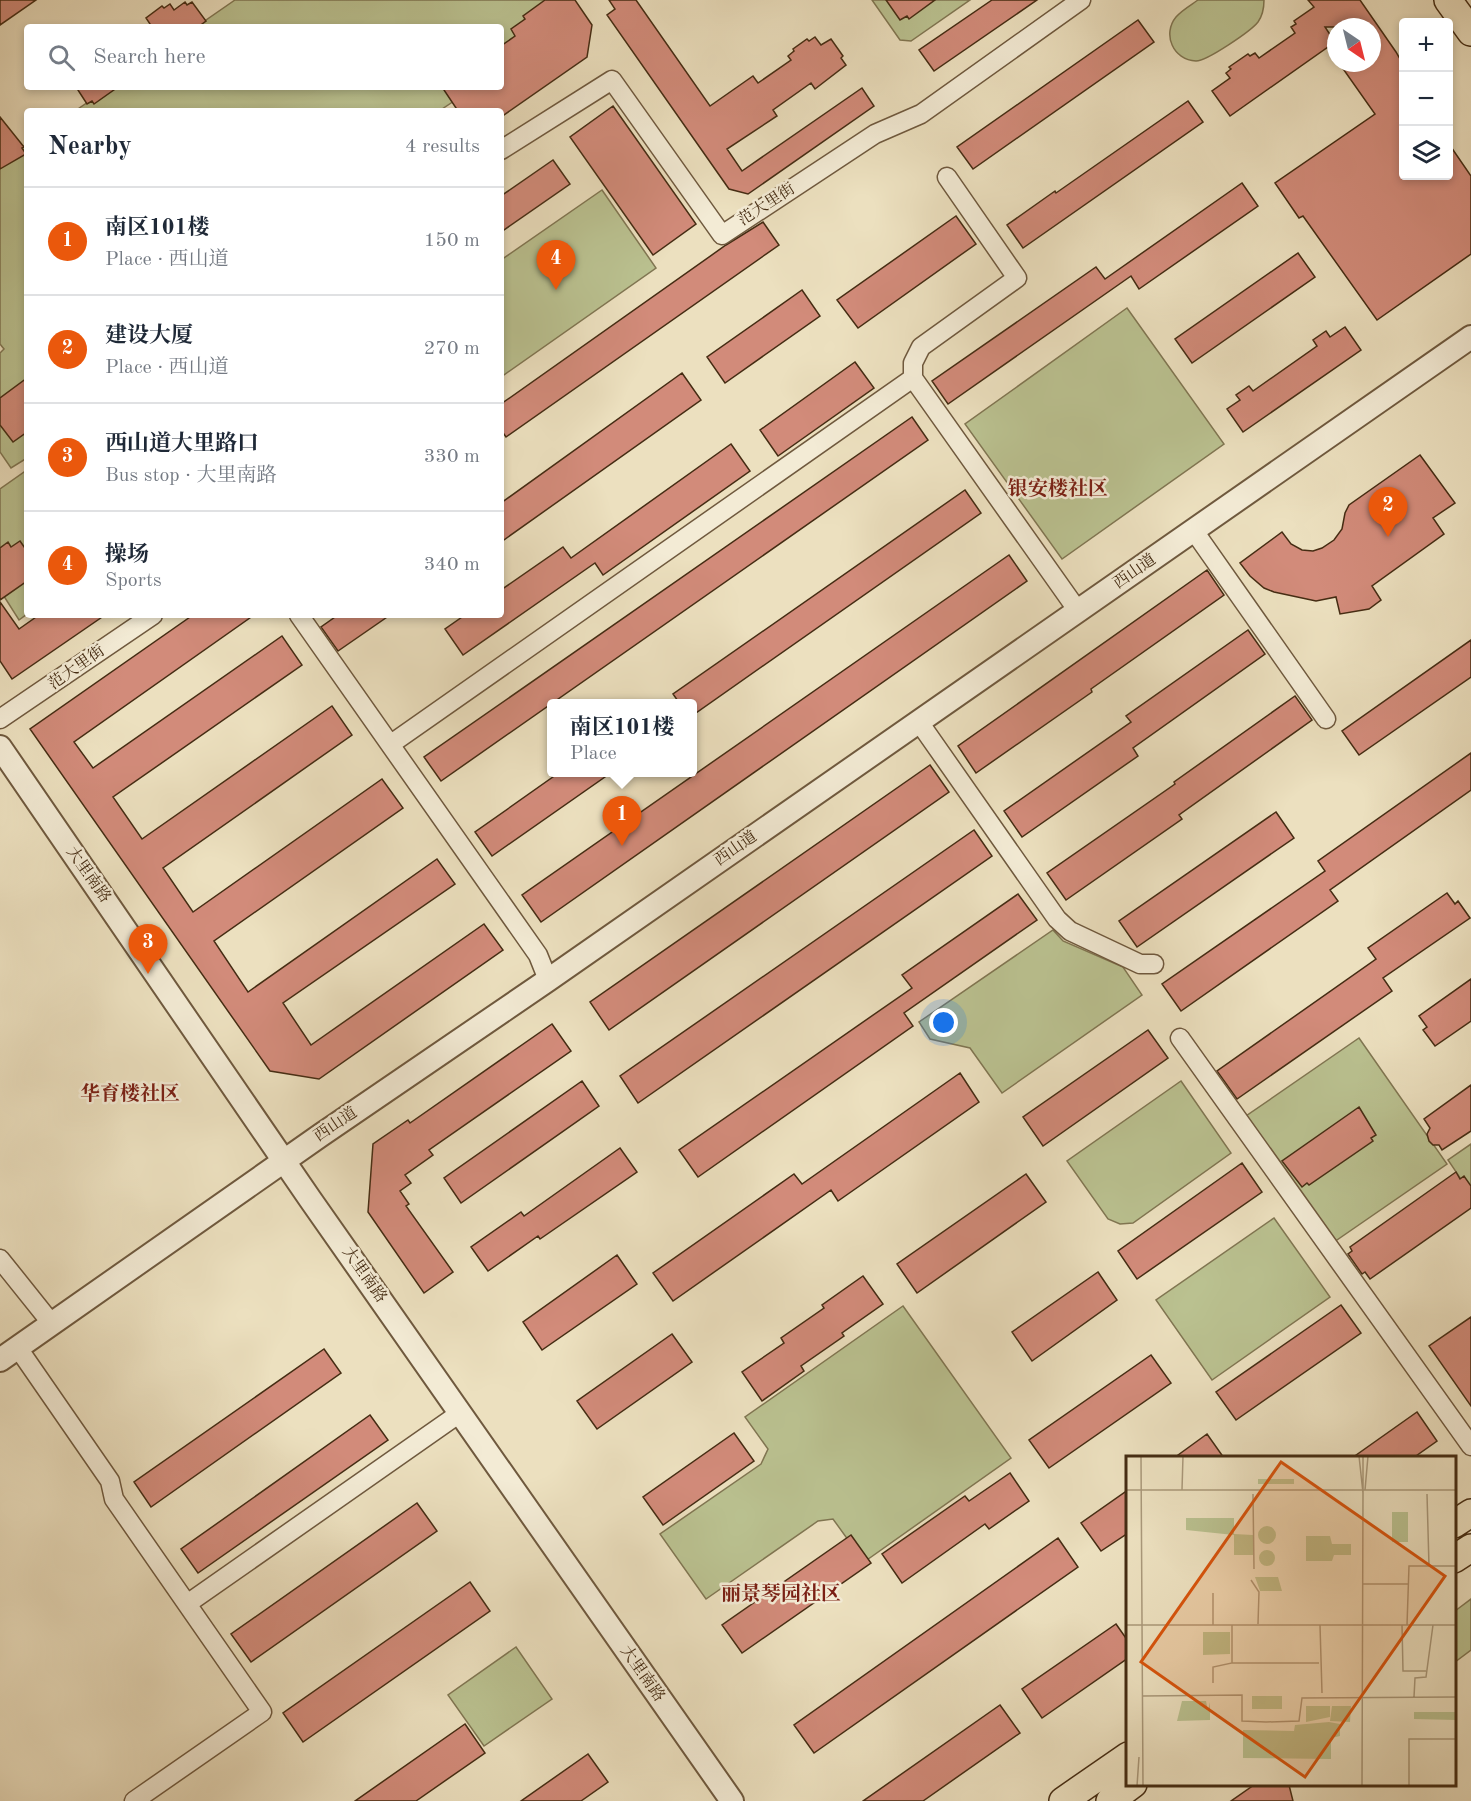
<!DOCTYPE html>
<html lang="en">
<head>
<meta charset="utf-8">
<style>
  :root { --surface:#fff; --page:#f6f6f7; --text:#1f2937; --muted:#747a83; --line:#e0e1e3; --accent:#ea580c }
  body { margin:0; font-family:"Old Standard TT","Noto Serif SC",serif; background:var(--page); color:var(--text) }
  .controls { position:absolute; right:18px; top:18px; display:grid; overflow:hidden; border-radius:6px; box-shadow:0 3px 9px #0003 }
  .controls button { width:54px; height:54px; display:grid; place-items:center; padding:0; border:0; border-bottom:2px solid var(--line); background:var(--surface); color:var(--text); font:30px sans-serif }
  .compass { position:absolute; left:1327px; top:18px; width:54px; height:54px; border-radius:50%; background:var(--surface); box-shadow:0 3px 9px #0003; rotate:145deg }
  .you { position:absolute; left:944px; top:1023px; width:21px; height:21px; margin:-15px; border:4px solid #fff; border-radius:50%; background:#1a73e8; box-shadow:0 0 0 9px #1a73e833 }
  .badge { display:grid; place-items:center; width:39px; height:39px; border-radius:50%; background:var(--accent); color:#fff; font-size:20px; font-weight:700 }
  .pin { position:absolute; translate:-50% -50px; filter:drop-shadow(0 2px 3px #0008) }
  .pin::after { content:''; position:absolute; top:32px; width:21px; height:18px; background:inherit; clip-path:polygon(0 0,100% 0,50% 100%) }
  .popup { position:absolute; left:547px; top:699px; width:150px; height:78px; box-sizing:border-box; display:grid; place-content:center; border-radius:6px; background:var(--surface); filter:drop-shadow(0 2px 4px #0005); font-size:20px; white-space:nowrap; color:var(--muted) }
  .popup b { font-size:22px; color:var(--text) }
  .popup::after { content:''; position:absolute; left:50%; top:100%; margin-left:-12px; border:12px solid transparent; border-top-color:var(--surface) }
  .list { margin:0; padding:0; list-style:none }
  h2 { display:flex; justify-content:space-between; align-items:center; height:78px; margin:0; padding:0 24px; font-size:26px }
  h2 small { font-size:20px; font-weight:400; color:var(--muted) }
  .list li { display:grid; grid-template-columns:39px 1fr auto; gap:18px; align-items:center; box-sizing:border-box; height:108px; padding:0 24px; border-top:2px solid var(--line) }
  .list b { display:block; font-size:22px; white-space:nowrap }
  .list p { margin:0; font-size:20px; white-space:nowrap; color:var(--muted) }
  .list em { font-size:20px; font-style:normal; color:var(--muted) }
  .icon { flex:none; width:33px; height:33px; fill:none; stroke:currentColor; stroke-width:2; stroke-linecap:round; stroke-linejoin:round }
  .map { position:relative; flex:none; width:1471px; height:1801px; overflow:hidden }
  .search { position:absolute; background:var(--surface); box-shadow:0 3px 9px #0003; left:24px; top:24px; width:480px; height:66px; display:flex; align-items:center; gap:15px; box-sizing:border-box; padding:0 21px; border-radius:6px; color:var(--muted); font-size:22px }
  .panel { position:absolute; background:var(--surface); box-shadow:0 3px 9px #0003; left:24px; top:108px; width:480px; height:510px; border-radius:6px }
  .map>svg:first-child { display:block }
</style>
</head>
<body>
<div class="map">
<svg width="1471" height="1801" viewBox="0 0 1471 1801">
  <rect width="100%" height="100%" fill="#ece0bf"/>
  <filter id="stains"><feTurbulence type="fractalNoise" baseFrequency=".00333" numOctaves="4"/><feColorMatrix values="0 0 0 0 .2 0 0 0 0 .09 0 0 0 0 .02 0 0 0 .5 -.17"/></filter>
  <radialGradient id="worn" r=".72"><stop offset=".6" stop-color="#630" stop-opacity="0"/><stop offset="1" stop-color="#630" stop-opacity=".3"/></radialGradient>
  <!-- green -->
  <path fill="#bac190" stroke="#807652" stroke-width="1.5" d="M 235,0 L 555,0 L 501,70 L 501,27 L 196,27 Z
    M 872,0 L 970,0 L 911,41 L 900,40 Z
    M 1198,0 L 1264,0 C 1264,8 1263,15 1258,22 C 1251,31 1207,61 1196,61 C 1173,60 1162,34 1176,17 C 1182,10 1191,5 1198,0 Z
    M 110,87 L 475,87 L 439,111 L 75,111 Z
    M 27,144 L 27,458 L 11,468 L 0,452 L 0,353 L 4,349 L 0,344 L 0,163 Z
    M 602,190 L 656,268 L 501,377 L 501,260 Z
    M 1127,308 L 1224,444 L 1062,559 L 965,424 Z
    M 27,470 L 27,614 L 19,620 L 0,590 L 0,489 Z
    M 1053,930 L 1063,941 L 1123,967 L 1142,995 L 1002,1093 L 970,1048 L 930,1039 L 919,1022 Z
    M 1359,1038 L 1447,1164 L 1334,1242 L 1246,1116 Z
    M 1181,1081 L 1231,1153 L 1133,1223 L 1120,1224 L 1108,1219 L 1067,1161 Z
    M 1471,1144 L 1471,1194 L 1448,1160 Z
    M 1274,1218 L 1330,1297 L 1212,1380 L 1156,1300 Z
    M 903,1306 L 1011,1458 L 864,1562 L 833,1519 L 818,1521 L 706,1599 L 660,1534 L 761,1464 L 768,1449 L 745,1417 Z
    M 1471,1599 L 1471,1650 L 1455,1662 L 1455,1611 Z
    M 516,1647 L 552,1699 L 484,1746 L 448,1695 Z"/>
  <!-- building -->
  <path fill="#d28b7a" stroke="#452c13" stroke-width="1.5" d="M 0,0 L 36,0 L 0,25 Z
    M 545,0 L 575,0 L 592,25 L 587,57 L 501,117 L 501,111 L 458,111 L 442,87 L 501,87 L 501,46 L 515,36 L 511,29 L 525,19 L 523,16 Z
    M 609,0 L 636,0 L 710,106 L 753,76 L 758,83 L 791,60 L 788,56 L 794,51 L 793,49 L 807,39 L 809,41 L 815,37 L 821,45 L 831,39 L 843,56 L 841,58 L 846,65 L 815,89 L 811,83 L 773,110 L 777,116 L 727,149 L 742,171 L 862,88 L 874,106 L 748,194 L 729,189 L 607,15 L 615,9 Z
    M 886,0 L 935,0 L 909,19 L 907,16 L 900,20 Z
    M 992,0 L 1037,0 L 934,71 L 919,50 Z
    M 1308,0 L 1360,0 L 1396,52 L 1404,66 L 1404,176 L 1449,176 L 1449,144 L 1471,176 L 1471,254 L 1377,320 L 1303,216 L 1299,218 L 1275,183 L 1375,114 L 1339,63 L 1372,63 L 1372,27 L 1325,27 L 1335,42 L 1230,116 L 1212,91 L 1230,78 L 1226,73 L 1231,69 L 1229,67 L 1248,54 L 1250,56 L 1255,53 L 1259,58 L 1295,33 L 1291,27 L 1296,24 L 1294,21 L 1314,7 Z
    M 185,2 L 187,5 L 192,2 L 206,21 L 198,27 L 152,27 L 146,18 L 162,6 L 164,8 L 170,4 L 174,10 Z
    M 1138,20 L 1154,42 L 973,169 L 957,147 Z
    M 76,87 L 118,87 L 94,104 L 92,101 L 87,104 Z
    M 1188,101 L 1203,122 L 1023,248 L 1007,225 L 1055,191 L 1056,193 Z
    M 613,106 L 696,224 L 653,255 L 570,137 Z
    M 0,117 L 24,147 L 22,148 L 26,154 L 0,169 Z
    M 553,160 L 570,184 L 501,232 L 501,196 Z
    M 1242,183 L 1258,206 L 1139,289 L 1131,276 L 948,404 L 932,381 L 1096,267 L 1105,279 Z
    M 956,216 L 976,244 L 858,328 L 837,300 Z
    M 763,222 L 779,245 L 506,437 L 501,430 L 501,404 L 726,245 Z
    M 1298,253 L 1315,277 L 1192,363 L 1175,339 Z
    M 802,290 L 820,316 L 725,383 L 707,357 Z
    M 1345,327 L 1361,350 L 1243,432 L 1227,409 L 1240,400 L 1236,395 L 1249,386 L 1253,391 L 1317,346 L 1313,340 L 1326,331 L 1330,337 Z
    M 855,362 L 874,388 L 778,456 L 760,430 Z
    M 682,373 L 701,400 L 501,542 L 501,503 Z
    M 27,378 L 27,432 L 13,442 L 0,425 L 0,398 Z
    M 912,417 L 928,440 L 441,781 L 424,757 Z
    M 731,444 L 750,471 L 603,575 L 595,563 L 463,655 L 445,629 L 465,615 L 501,615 L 501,590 L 563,547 L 571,558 Z
    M 1420,455 L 1455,503 L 1433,518 L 1444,534 L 1372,586 L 1381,600 L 1369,609 L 1340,614 L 1336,597 L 1316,601 L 1274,592 L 1264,588 L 1250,576 L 1240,563 L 1282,532 L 1291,544 L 1302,550 L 1313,551 L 1322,548 L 1334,540 L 1342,529 L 1345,513 L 1349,505 Z
    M 965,490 L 981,513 L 693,715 L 693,704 L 680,704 L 673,694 Z
    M 20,541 L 27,551 L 27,581 L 0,600 L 0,548 L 8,542 L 11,547 Z
    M 1009,555 L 1027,581 L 541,922 L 522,895 Z
    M 1207,570 L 1224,595 L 1091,689 L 1092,692 L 976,773 L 958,746 Z
    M 0,602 L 19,629 L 39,615 L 105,615 L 12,679 L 0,661 Z
    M 193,615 L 254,615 L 74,742 L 93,768 L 282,636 L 302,665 L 113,797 L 142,839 L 332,706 L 352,735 L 163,868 L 193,912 L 382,779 L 403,808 L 214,941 L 248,992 L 437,859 L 455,884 L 283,1003 L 311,1045 L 484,924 L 503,950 L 319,1079 L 270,1071 L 30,729 Z
    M 338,615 L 390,615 L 338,651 L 321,627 Z
    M 1248,630 L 1265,654 L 1133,748 L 1138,756 L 1022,837 L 1004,811 L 1131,722 L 1126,716 Z
    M 1471,640 L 1471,677 L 1359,755 L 1342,731 Z
    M 1295,696 L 1312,720 L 1179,815 L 1182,819 L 1066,900 L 1047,873 L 1175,784 L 1174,782 Z
    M 1471,753 L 1471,790 L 1330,890 L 1338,901 L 1181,1011 L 1162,984 L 1325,871 L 1318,861 Z
    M 930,765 L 949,792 L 609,1030 L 590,1002 Z
    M 560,772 L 612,772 L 492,856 L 475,832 Z
    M 1276,812 L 1294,838 L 1137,947 L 1119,921 Z
    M 974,830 L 992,856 L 638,1103 L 620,1076 Z
    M 1447,893 L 1455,904 L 1458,901 L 1470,918 L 1383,978 L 1392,991 L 1237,1099 L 1217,1071 L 1376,959 L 1368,948 Z
    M 1018,894 L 1037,920 L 904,1013 L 913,1026 L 698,1177 L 679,1150 L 912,988 L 902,975 Z
    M 1471,979 L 1471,1021 L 1435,1046 L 1423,1030 L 1427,1027 L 1419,1016 Z
    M 552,1024 L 571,1051 L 429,1150 L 433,1155 L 405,1175 L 411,1183 L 400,1191 L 409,1204 L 406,1206 L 453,1272 L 424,1293 L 368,1212 L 373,1144 L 408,1120 L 410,1123 Z
    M 1148,1030 L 1168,1058 L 1043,1146 L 1023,1117 Z
    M 960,1073 L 979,1102 L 838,1201 L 831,1190 L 673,1301 L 653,1273 L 794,1174 L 802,1184 Z
    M 582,1081 L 599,1106 L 461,1203 L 444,1178 Z
    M 1471,1085 L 1471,1131 L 1442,1150 L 1439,1145 L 1433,1145 L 1429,1141 L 1427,1134 L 1430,1128 L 1424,1119 Z
    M 1359,1107 L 1376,1135 L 1371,1138 L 1373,1141 L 1309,1185 L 1307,1183 L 1302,1187 L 1282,1161 Z
    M 620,1148 L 637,1172 L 540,1239 L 538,1236 L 488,1271 L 471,1247 L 521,1212 L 524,1216 Z
    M 1242,1163 L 1262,1192 L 1137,1279 L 1118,1251 Z
    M 1456,1172 L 1460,1179 L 1464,1176 L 1471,1186 L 1471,1208 L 1370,1279 L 1365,1272 L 1362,1274 L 1348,1254 L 1352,1251 L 1350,1247 Z
    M 1026,1174 L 1046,1202 L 917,1293 L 897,1264 Z
    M 617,1255 L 637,1284 L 542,1350 L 523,1322 Z
    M 1098,1272 L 1117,1300 L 1032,1361 L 1012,1332 Z
    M 863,1276 L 883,1304 L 842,1333 L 844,1336 L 801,1366 L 804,1371 L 762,1401 L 742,1372 L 784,1343 L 781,1338 L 824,1308 L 822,1305 Z
    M 1341,1305 L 1361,1333 L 1236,1420 L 1216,1392 Z
    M 1471,1317 L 1471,1406 L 1429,1346 Z
    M 672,1334 L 692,1362 L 597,1429 L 577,1401 Z
    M 324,1349 L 341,1373 L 151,1507 L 134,1482 Z
    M 1151,1355 L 1171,1383 L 1049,1468 L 1029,1440 Z
    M 1417,1412 L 1437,1441 L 1413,1458 L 1352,1458 Z
    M 370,1415 L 388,1440 L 198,1573 L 181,1549 Z
    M 734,1433 L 754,1461 L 663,1525 L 643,1497 Z
    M 1207,1434 L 1224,1458 L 1174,1458 Z
    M 1010,1473 L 1029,1501 L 989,1529 L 985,1524 L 902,1583 L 882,1554 L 965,1496 L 969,1501 Z
    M 1128,1490 L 1128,1533 L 1101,1551 L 1081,1523 Z
    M 417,1503 L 437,1531 L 251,1662 L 231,1634 Z
    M 851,1535 L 871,1563 L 742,1653 L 722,1625 Z
    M 1058,1538 L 1078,1567 L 814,1753 L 794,1725 Z
    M 470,1582 L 490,1611 L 303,1742 L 283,1713 Z
    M 1116,1624 L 1128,1641 L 1128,1658 L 1042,1718 L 1022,1689 Z
    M 1000,1705 L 1020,1733 L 923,1801 L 863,1801 Z
    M 465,1724 L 485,1753 L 416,1801 L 355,1801 Z
    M 588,1754 L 608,1782 L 581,1801 L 521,1801 Z
    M 1254,1785 L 1289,1785 L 1293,1801 L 1231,1801 Z"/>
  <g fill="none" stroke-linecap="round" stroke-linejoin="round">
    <defs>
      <path id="minor" d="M 501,150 L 612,80 L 722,235 L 875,134 L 921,114 L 1081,0
        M 947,177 L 1017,278 L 921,347 L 913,363 L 913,378 L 1078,611
        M 1194,531 L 1326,719
        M 299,615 L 538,955 L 548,980
        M 0,719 L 153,615
        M 919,722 L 1057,919 L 1070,931 L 1140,964 L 1154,964
        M 391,744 L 913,378
        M 1180,1038 L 1471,1446
        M 0,1259 L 52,1324
        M 18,1348 L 110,1481 L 114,1499 L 262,1712 L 134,1801
        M 187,1604 L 460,1413"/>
      <path id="tertiary" d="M 0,747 L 310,1199 L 732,1801
        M 0,1360 L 321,1135 L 548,980 L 1471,337"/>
      <path id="primary" d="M 1448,0 L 1471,32
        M 1454,1524 L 1471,1513
        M 1454,1559 L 1471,1548
        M 1063,1801 L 1128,1756
        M 1110,1801 L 1133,1784"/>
    </defs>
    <!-- minor casing -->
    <use href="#minor" stroke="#6f593e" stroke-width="21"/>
    <!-- tertiary casing -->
    <use href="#tertiary" stroke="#6f593e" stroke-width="26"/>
    <!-- primary casing -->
    <use href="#primary" stroke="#452c13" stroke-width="30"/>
    <!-- minor -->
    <use href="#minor" stroke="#f3ebd5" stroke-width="18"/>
    <!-- tertiary -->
    <use href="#tertiary" stroke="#f3ebd5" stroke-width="22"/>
    <!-- primary -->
    <use href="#primary" stroke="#ece0bf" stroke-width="27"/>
  </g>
  <g text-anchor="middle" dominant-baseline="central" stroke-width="5" stroke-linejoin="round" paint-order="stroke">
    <!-- street labels -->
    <g font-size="16" fill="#452c13" stroke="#f3ebd5">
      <text transform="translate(767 205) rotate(-33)">范大里街</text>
      <text transform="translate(1135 572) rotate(-35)">西山道</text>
      <text transform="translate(77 668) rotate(-35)">范大里街</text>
      <text transform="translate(736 849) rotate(-35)">西山道</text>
      <text transform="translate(88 875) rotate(55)">大里南路</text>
      <text transform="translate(336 1125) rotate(-34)">西山道</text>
      <text transform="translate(364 1275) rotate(55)">大里南路</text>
      <text transform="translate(642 1674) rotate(55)">大里南路</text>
    </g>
    <!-- quarter labels -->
    <g font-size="20" font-weight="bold" fill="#7a1f14" stroke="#f3ebd5">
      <text x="1058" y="490">银安楼社区</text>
      <text x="130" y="1095">华育楼社区</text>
      <text x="781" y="1595">丽景琴园社区</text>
    </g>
  </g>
  <!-- overview -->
  <g transform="translate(1126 1456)">
    <rect width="330" height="330" fill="#ece0bf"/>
    <path d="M 132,23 L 168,23 L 168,28 L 132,28 ZM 266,56 L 282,56 L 282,86 L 266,86 ZM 60,62 L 108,62 L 108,78 L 127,79 L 127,99 L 108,99 L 108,79 L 60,74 ZM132 79a9 9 0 1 1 18 0a9 9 0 1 1-18 0ZM 180,80 L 204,80 L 206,88 L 225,88 L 225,99 L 208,99 L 206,105 L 180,105 ZM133 102a8 8 0 1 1 16 0a8 8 0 1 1-16 0ZM 129,121 L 152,121 L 156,135 L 134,135 ZM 77,176 L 104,176 L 104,198 L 77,199 ZM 126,240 L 156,240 L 156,253 L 126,253 ZM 56,245 L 80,245 L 82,255 L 84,246 L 84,264 L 51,265 ZM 180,250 L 204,250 L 204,261 L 180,266 ZM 206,250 L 225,250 L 224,266 L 204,265 ZM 288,256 L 330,256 L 330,264 L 288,263 ZM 203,266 L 214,268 L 214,280 L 205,282 L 205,303 L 117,302 L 117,274 L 168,275 L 169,269 Z" fill="#bac190"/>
    <path fill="none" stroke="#a9987a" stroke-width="1.5" d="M 15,0 L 17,330M 233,0 L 237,37 L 236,330M 237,0 L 237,37M 0,34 L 330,34M 56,34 L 57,0M 239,34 L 242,0M 127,38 L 128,113M 301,38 L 303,110M 125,124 L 133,136 L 132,168M 237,128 L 283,128M 87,137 L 87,169M 0,169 L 330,169M 194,169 L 196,237M 276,169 L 277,215 L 300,215M 281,169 L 283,110 L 330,110M 106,207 L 193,207M 87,227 L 87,211 L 106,207 L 106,169M 17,240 L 116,239 L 116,265 L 140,266 L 173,265 L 176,242 L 330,241M 288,241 L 289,222 L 300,221 L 307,169M 11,330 L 13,301M 283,330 L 283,283 L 330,283"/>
    <path fill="#d8540d" fill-opacity="0.15" stroke="#d8540d" stroke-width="3" d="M 155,6 L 319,120 L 179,321 L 15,206 Z"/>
    <rect width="330" height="330" fill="none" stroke="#452c13" stroke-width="3"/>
  </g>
  <rect width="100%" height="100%" filter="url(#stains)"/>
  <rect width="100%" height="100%" fill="url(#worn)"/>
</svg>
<div class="controls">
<button>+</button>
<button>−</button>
<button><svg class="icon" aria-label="layers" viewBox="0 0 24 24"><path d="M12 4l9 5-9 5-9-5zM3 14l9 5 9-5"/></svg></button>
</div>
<svg class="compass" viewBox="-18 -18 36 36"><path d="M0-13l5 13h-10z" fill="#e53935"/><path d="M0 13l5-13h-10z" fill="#747a83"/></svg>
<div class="you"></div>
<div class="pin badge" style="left:622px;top:846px">1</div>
<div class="popup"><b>南区101楼</b>Place</div>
<div class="pin badge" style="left:1388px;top:537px">2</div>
<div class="pin badge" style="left:148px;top:974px">3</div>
<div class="pin badge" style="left:556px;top:290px">4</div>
<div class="search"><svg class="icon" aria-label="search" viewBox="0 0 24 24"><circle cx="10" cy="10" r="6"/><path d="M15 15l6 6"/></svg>Search here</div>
<section class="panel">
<h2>Nearby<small>4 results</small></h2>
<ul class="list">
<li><span class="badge">1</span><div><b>南区101楼</b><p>Place · 西山道</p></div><em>150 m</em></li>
<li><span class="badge">2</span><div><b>建设大厦</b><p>Place · 西山道</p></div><em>270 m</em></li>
<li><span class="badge">3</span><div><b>西山道大里路口</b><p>Bus stop · 大里南路</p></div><em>330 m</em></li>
<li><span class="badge">4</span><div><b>操场</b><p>Sports</p></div><em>340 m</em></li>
</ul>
</section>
</div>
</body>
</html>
